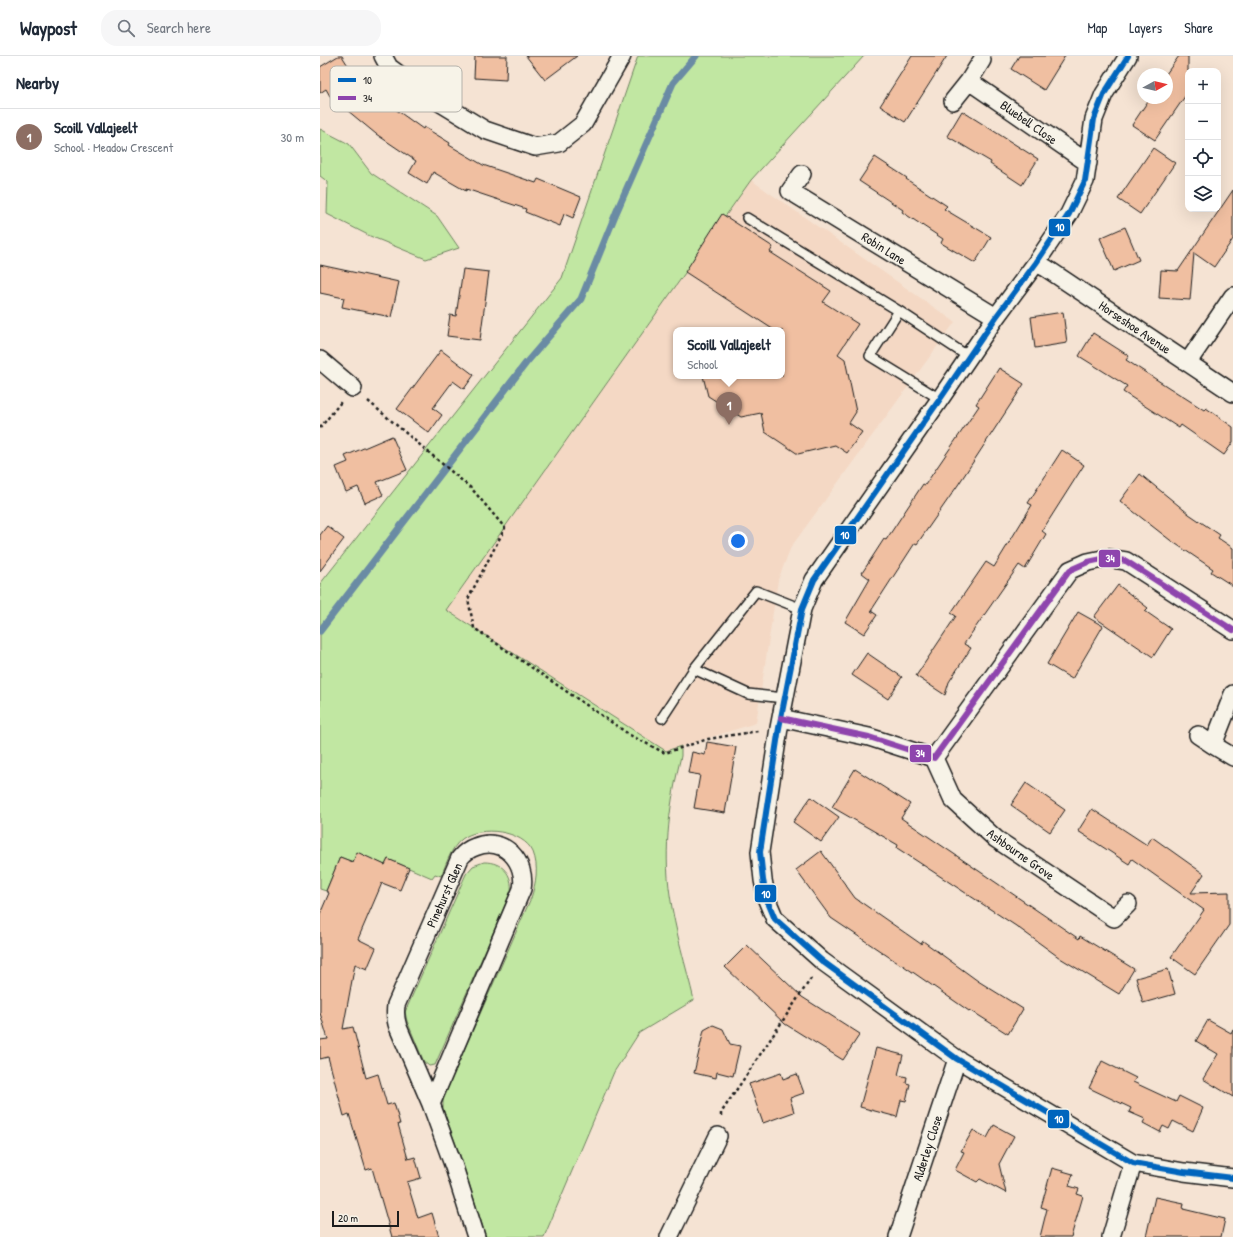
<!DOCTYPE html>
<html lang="en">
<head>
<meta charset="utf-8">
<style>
  :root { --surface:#fff; --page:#f6f6f7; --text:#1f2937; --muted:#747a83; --line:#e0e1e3; --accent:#ea580c }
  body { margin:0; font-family:"Patrick Hand",sans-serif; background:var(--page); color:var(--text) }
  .controls { position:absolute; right:12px; top:12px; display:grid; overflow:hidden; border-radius:8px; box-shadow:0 4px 16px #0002 }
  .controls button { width:36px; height:36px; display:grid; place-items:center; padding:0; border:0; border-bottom:1px solid var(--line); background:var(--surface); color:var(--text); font:20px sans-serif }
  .compass { position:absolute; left:817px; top:12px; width:36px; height:36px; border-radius:50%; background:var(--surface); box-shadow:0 4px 16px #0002; rotate:82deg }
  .scale { position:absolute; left:12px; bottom:10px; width:67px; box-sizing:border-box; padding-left:4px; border:2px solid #1c1c1c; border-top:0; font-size:11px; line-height:14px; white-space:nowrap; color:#1c1c1c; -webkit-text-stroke:3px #f7f3e8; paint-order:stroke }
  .you { position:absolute; left:418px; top:485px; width:14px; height:14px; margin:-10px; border:3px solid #fff; border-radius:50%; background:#1a73e8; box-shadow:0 0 0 6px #1a73e833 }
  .badge { display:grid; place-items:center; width:26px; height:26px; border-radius:50%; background:var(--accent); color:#fff; font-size:13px; font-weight:700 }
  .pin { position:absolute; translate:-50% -33px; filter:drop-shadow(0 1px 2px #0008) }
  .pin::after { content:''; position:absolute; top:21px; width:14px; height:12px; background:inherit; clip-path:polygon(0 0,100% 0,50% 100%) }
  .popup { position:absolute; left:353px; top:271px; width:112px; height:52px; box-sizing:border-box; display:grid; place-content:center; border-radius:8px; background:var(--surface); filter:drop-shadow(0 1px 3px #0005); font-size:13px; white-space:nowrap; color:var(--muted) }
  .popup b { font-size:15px; color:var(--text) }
  .popup::after { content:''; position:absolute; left:50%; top:100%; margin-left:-8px; border:8px solid transparent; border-top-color:var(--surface) }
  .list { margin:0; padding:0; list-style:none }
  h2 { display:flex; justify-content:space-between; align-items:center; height:52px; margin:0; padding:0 16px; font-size:17px }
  h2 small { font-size:13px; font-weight:400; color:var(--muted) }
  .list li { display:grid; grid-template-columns:26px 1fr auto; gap:12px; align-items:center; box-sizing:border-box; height:56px; padding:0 16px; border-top:1px solid var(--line) }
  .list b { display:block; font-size:15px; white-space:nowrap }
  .list p { margin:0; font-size:13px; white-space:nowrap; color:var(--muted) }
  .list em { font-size:13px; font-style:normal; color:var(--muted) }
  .icon { flex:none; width:22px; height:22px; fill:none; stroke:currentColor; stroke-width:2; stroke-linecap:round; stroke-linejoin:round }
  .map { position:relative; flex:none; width:913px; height:1181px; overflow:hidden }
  header { display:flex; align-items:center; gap:24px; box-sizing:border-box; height:56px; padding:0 20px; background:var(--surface); border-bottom:1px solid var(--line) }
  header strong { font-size:19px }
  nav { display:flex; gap:22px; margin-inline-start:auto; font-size:14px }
  .search { width:280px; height:36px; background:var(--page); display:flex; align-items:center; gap:10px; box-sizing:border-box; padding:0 14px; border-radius:16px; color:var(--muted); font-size:15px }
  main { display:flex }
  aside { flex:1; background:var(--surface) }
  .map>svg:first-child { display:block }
</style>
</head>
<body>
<header>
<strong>Waypost</strong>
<div class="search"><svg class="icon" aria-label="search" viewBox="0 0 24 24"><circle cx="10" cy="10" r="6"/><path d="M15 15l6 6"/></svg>Search here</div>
<nav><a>Map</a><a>Layers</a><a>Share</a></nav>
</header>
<main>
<aside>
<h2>Nearby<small></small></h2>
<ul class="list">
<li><span class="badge" style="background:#8d6e63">1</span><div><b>Scoill Vallajeelt</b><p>School · Meadow Crescent</p></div><em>30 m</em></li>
</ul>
</aside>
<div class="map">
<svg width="913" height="1181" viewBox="0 0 913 1181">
  <rect width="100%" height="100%" fill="#f5e3d3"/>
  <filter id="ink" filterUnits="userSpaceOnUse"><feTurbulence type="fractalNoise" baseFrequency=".025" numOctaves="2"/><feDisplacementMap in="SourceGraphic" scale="8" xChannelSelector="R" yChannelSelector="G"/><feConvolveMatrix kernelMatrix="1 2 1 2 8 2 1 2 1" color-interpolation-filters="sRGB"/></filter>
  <g filter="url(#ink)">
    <!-- built -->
    <path fill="#f4d8c4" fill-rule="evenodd" d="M 431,124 L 635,266 L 471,491 L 458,524 L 436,667 L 346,695 L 126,554 ZM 356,274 L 462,274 L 462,320 L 356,320 Z"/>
    <!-- green -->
    <path fill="#c1e7a2" stroke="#6e825f" d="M 318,0 L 544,0 L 431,124 L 126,554 L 346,695 L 361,690 L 361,700 C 350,746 343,792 350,839 C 355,875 366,910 374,944 L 319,977 L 294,1016 L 224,1181 L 166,1181 L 140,1099 L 125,1059 L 123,1053 L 123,1042 L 211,842 C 216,827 219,811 213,796 C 203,774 160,769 142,783 C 131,791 126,809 121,820 L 115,818 L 112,822 L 68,803 L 65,809 L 37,797 L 33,806 L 20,801 L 6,835 L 0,833 L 0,528 L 242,222 Z
      M 0,73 L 29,88 L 51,117 L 117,160 L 139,192 L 106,203 L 50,180 L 7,158 L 8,126 L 0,120 Z
      M 164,806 C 182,806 193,818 191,836 L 115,1009 L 109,1010 L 104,1006 L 87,965 L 85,956 L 146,818 L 153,810 Z"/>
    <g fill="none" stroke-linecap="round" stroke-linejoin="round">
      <!-- stream -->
      <path stroke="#6b8ba4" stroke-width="7" d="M 0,575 L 206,307 L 261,243 L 296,157 L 353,27 L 376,0"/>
    </g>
    <!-- building -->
    <path fill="#f0bfa1" stroke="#1c1c1c" d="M 18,0 L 22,0 L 34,19 L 75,53 L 103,73 L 104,71 L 130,87 L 129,89 L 163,109 L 216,127 L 218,123 L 261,141 L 253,162 L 244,158 L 240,170 L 205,156 L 206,153 L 146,133 L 146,135 L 113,116 L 107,128 L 89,117 L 96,105 L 56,78 L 10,40 L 6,33 L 0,37 L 0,11 Z
      M 155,0 L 187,0 L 186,24 L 154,22 Z
      M 206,0 L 257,0 L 225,24 Z
      M 592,0 L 627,0 L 585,66 L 560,50 Z
      M 699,0 L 745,0 L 724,34 L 691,13 Z
      M 859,0 L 868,0 L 868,36 L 835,84 L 812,69 L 830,42 L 847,42 L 846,18 Z
      M 642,55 L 718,103 L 702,129 L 670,108 L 671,106 L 627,80 Z
      M 833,92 L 855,107 L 820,158 L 798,143 Z
      M 555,101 L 587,122 L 586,123 L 627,150 L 624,153 L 671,181 L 655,207 L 621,187 L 623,183 L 582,156 L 583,154 L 539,125 Z
      M 913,134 L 913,183 L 894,211 L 874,197 L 870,244 L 839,242 L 841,214 L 858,215 Z
      M 402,158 L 453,191 L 450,196 L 511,235 L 503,246 L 538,268 L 518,298 L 525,303 L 536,356 L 529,367 L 542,376 L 527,397 L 515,389 L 478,398 L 445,376 L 441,357 L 421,361 L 388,340 L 383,320 L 462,320 L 462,274 L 454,274 L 365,216 Z
      M 805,171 L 819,204 L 794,215 L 780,182 Z
      M 0,209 L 79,226 L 71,261 L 22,251 L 24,242 L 0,237 Z
      M 143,213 L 169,216 L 160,284 L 127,280 L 130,259 L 136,260 Z
      M 743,256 L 747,287 L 715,292 L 711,261 Z
      M 773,277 L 809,300 L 806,304 L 884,354 L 886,352 L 913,371 L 913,386 L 904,399 L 861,369 L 859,372 L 803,336 L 807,330 L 759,300 Z
      M 121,294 L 154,319 L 144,333 L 133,325 L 113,352 L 122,359 L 109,377 L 77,353 Z
      M 679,312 L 704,328 L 638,429 L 597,488 L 595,487 L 551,555 L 557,559 L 544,578 L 525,566 L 550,523 L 542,517 L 564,483 L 566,484 L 603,428 L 605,429 L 659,350 L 656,348 Z
      M 72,380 L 87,414 L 57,426 L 63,439 L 45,447 L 38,431 L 26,436 L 16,411 L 28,406 L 25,400 Z
      M 742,394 L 764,409 L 722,475 L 726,478 L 705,513 L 699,509 L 644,588 L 651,592 L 629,626 L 625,639 L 596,620 L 636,560 L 631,557 L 666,506 L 674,511 L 712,449 L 708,447 Z
      M 820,418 L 869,458 L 900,479 L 898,482 L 913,492 L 913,530 L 891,516 L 893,513 L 850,484 L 800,445 Z
      M 7,470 L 24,483 L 0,515 L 0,479 Z
      M 798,529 L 828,552 L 825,555 L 851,573 L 833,601 L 774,561 Z
      M 758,556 L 783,570 L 752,623 L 727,608 Z
      M 547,597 L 582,621 L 568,643 L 532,619 Z
      M 387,686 L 416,691 L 405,757 L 374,752 L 380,719 L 368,717 L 372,696 L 385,699 Z
      M 535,713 L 590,748 L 581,762 L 759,883 L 760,880 L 814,913 L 799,938 L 740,902 L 696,870 L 577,792 L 578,789 L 512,751 Z
      M 706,727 L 745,754 L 730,776 L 691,749 Z
      M 491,741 L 519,761 L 501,786 L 473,766 Z
      M 772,753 L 827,789 L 832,781 L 884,818 L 871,837 L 909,836 L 909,869 L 875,918 L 851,901 L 884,854 L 812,803 L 809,808 L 758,775 Z
      M 501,795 L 535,842 L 601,888 L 603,885 L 658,925 L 703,953 L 688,978 L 650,954 L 649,955 L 581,908 L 581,909 L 511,862 L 476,814 Z
      M 37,796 L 65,809 L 68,803 L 89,812 L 80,834 L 62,827 L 38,883 L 56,892 L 47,913 L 35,908 L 23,973 L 33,971 L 46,1022 L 58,1018 L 67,1049 L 74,1047 L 80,1068 L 78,1068 L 88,1103 L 95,1101 L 101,1122 L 87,1126 L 98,1162 L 112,1157 L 119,1181 L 72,1181 L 52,1112 L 46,1114 L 29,1058 L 24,1060 L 8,1001 L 0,1003 L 0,984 L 8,983 L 0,957 L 0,858 L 9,837 L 6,835 L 20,801 L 33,806 Z
      M 427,889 L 482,941 L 540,978 L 523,1004 L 465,968 L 405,911 Z
      M 848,913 L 855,938 L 823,947 L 816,922 Z
      M 888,964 L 911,977 L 913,973 L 913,1041 L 883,1023 L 898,998 L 876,985 Z
      M 393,969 L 403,973 L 410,988 L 420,990 L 413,1020 L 397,1016 L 396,1022 L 374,1017 L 384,974 Z
      M 556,992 L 583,999 L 578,1019 L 587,1021 L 586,1027 L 590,1028 L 586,1045 L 581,1044 L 577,1061 L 540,1051 Z
      M 782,1005 L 816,1022 L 813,1026 L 856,1046 L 859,1040 L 883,1052 L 873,1075 L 853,1065 L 849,1073 L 843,1070 L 840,1076 L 823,1067 L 825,1063 L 809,1056 L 811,1052 L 769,1032 Z
      M 461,1017 L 463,1023 L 477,1018 L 484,1037 L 470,1042 L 474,1056 L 443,1067 L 429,1028 Z
      M 674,1069 L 694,1080 L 679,1108 L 686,1137 L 660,1123 L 657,1126 L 635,1114 L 644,1096 L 641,1095 L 653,1074 L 667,1082 Z
      M 732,1112 L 753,1118 L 749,1130 L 759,1133 L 757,1138 L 763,1140 L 751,1181 L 720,1181 L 727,1153 L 721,1151 Z
      M 835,1141 L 864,1147 L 863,1153 L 905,1163 L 901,1181 L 826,1181 Z"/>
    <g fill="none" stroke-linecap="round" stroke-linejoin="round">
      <defs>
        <path id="service" d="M 427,162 L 579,255 L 649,301
          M 579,255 L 550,300 L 620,343
          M 464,642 L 428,638 L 374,613 L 436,535 L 482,553
          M 342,662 L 374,613"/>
        <path id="minor" d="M 63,0 L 69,11 L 101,35 L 165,74 L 215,91 L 239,87 L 263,68 L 302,0
          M 808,0 L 784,38 L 774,63 L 765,125 L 749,158 L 716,207 L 676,261 L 620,343 L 494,524 L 482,553 L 459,672 L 440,796 L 443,824 L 447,844 L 455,863 L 502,905 L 637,1003 L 813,1107 L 864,1116 L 913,1122
          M 649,25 L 662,4
          M 633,45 L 649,25 L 768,107
          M 482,118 L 470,135 L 676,261
          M 716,207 L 726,212 L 913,337
          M 0,304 L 33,332
          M 868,306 L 913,240
          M 913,638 L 893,689 L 913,701
          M 461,662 L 549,681 L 614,702 L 750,514 L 768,506 L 787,502 L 806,505 L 913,574
          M 878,679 L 893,689
          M 614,702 L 633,744 L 676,783 L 794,862 L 808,848
          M 111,1048 L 202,833 C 207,806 184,779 155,791 C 149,793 144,797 140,802 L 76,949 C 75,957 75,963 78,971 L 111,1048 L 134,1111 L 156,1181
          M 349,1181 L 398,1080
          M 578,1181 L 637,1003
          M 791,1181 L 813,1107"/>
      </defs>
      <!-- service casing -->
      <use href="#service" stroke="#1c1c1c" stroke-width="12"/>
      <!-- minor casing -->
      <use href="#minor" stroke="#1c1c1c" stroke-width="20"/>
      <!-- path -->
      <path stroke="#1c1c1c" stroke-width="2.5" stroke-dasharray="3 3" stroke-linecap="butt" d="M 48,345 L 152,433 L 185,472 L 148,543 L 154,572 L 310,679 L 345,697 L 388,683 L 438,675
        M 0,372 L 21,346
        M 401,1060 L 401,1057 L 492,921"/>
      <!-- service -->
      <use href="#service" stroke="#f7f3e8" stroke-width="9"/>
      <!-- minor -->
      <use href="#minor" stroke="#f7f3e8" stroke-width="17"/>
      <defs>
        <path id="bus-1" d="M 808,0 L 784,38 L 774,63 L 765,125 L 749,158 L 716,207 L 676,261 L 620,343 L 494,524 L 482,553 L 459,672 L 440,796 L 443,824 L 447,844 L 455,863 L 502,905 L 637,1003 L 813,1107 L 864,1116 L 913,1122"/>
        <path id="bus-2" d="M 461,662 L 549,681 L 614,702 L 750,514 L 768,506 L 787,502 L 806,505 L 913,574"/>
      </defs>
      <!-- bus-1 casing -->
      <use href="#bus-1" stroke="#f7f3e8" stroke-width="9"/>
      <!-- bus-2 casing -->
      <use href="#bus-2" stroke="#f7f3e8" stroke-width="9"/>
      <!-- bus-1 -->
      <use href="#bus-1" stroke="#0065bd" stroke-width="6"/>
      <!-- bus-2 -->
      <use href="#bus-2" stroke="#8e44ad" stroke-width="6"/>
    </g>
  </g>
  <g text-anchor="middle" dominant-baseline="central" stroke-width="3" stroke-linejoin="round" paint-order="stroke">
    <!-- street labels -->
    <g font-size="13" fill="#1c1c1c" stroke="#f7f3e8">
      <text transform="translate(709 66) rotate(35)">Bluebell Close</text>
      <text transform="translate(564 192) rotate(32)">Robin Lane</text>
      <text transform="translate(815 271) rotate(34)">Horseshoe Avenue</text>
      <text transform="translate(701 798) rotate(35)">Ashbourne Grove</text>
      <text transform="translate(124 839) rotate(-66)">Pinehurst Glen</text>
      <text transform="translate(607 1092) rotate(-72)">Alderley Close</text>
    </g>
  </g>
  <!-- legend -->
  <rect x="10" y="10" width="132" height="46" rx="6" fill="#f7f3e8" stroke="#b5b2ab" stroke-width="1"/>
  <rect x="18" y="22" width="18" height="4" fill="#0065bd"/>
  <rect x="18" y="40" width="18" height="4" fill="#8e44ad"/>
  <g font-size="11" fill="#1c1c1c">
    <text x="43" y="28">10</text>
    <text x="43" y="46">34</text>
  </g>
  <g stroke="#f7f3e8" stroke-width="1.5">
    <rect x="728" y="162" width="23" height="19" rx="4" fill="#0065bd"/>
    <rect x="514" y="469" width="23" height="20" rx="4" fill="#0065bd"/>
    <rect x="778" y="493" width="23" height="19" rx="4" fill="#8e44ad"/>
    <rect x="589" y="688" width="23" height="19" rx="4" fill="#8e44ad"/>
    <rect x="434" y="828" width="23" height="19" rx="4" fill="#0065bd"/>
    <rect x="727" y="1053" width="23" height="20" rx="4" fill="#0065bd"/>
  </g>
  <g font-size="11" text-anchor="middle" font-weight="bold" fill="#fff">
    <text x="740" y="175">10</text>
    <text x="525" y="483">10</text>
    <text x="790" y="506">34</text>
    <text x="600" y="701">34</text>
    <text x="446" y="842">10</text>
    <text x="739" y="1067">10</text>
  </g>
</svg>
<div class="controls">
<button>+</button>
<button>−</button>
<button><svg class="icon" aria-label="locate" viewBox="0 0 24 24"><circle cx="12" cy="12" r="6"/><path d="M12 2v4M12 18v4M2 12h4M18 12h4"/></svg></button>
<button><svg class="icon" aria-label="layers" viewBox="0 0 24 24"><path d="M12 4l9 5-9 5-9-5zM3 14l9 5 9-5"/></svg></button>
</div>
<svg class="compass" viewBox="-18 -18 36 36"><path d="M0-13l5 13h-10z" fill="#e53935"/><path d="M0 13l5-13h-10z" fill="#747a83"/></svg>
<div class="scale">20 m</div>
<div class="you"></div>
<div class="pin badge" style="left:409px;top:369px;background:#8d6e63">1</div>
<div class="popup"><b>Scoill Vallajeelt</b>School</div>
</div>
</main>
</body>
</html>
